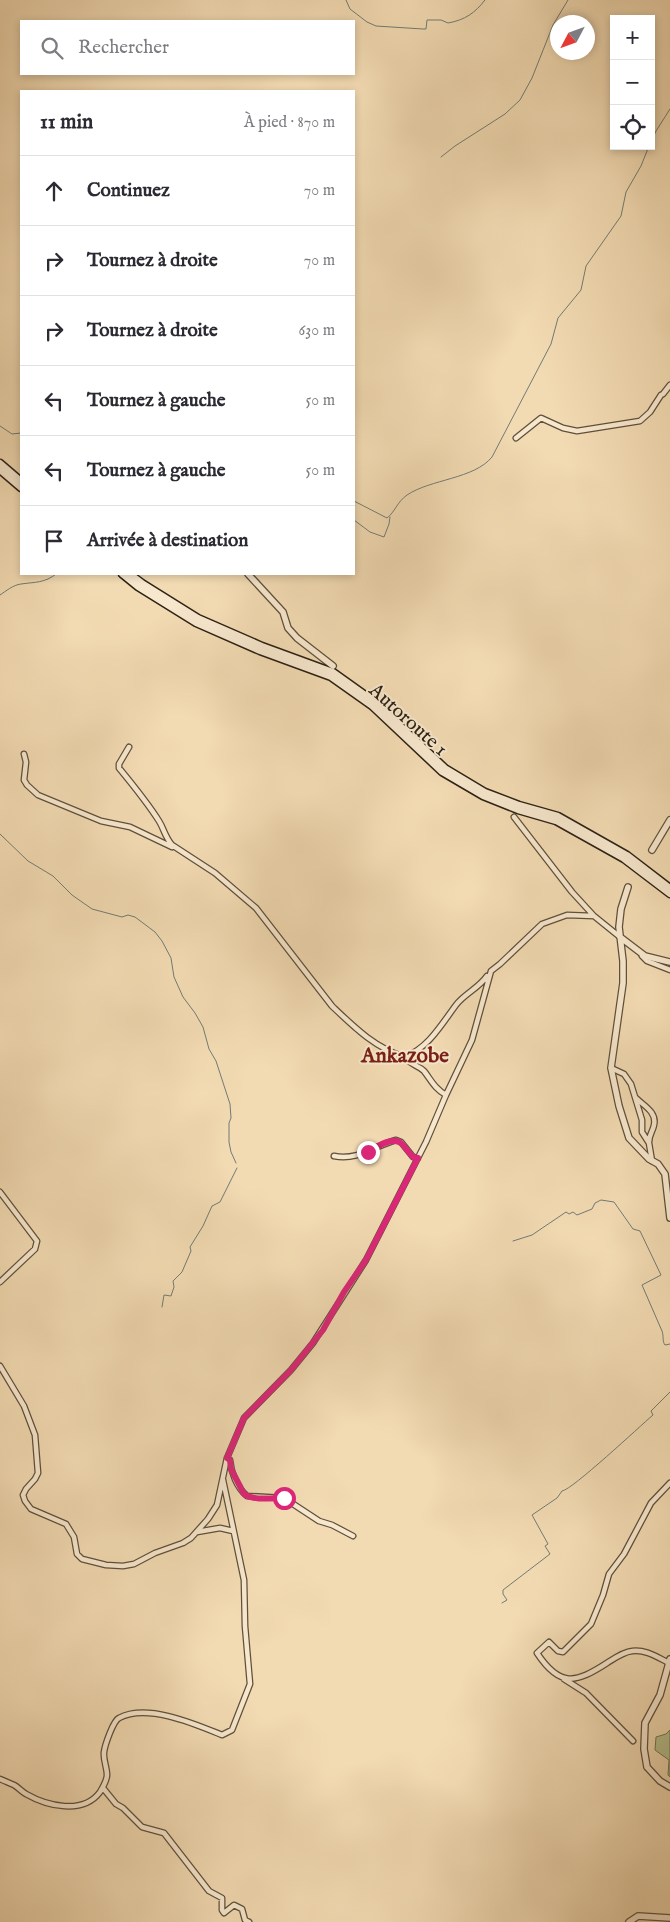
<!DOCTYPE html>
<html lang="fr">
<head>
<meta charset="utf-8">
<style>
  :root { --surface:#fff; --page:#f2f2f3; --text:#2b2b33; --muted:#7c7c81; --line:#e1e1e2 }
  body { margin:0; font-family:"IM FELL English",serif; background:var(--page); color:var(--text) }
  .controls { position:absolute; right:15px; top:15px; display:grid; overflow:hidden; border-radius:0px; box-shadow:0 2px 8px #0003 }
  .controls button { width:45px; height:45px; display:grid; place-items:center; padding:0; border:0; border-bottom:1px solid var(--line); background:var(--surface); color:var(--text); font:25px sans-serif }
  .compass { position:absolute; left:550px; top:15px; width:45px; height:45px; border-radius:50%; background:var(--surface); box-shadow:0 2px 8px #0003; rotate:229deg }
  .stop { position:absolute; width:15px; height:15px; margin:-11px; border:4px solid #db2777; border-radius:50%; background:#fff }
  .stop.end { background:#db2777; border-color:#fff; box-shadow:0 1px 5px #0008 }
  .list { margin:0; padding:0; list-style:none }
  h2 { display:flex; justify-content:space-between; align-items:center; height:65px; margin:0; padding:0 20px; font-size:21px }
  h2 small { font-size:16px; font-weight:400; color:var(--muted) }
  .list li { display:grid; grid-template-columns:32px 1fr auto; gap:15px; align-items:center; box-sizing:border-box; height:70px; padding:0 20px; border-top:1px solid var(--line) }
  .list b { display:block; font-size:19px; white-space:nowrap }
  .list em { font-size:16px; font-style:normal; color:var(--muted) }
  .icon { flex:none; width:28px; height:28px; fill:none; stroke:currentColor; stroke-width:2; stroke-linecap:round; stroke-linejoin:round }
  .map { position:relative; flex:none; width:670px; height:1922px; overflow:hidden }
  .search { position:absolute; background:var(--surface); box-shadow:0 2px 8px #0003; left:20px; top:20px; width:335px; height:55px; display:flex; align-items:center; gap:12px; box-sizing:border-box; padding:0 18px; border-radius:0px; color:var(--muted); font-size:19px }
  .panel { position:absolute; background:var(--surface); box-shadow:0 2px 8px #0003; left:20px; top:90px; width:335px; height:485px; border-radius:0px }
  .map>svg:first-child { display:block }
</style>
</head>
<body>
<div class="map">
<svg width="670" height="1922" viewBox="0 0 670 1922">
  <rect width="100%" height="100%" fill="#f2dab2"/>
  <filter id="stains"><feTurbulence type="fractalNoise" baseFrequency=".004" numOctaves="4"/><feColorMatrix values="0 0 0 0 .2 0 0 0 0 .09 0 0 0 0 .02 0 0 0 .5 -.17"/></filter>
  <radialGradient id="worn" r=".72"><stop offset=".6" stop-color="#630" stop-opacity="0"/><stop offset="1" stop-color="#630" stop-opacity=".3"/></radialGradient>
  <!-- green -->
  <path fill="#b5c190" stroke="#707252" d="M 670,1730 L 670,1777 L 668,1775 L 669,1760 L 655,1750 L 656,1737 L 666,1734 Z"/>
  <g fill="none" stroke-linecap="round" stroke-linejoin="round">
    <!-- stream -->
    <path stroke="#717c76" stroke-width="1" d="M 346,0 L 350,9 L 367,22 L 376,26 L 423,29 L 426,29 L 427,20 L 441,20 L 448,23 C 465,20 475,13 485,0
      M 651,142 L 656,131 L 670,109
      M 441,157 L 455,146 L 505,114 L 520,100 L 532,78 L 553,25 L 568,0
      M 0,426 L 12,434 L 21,433
      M 354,501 L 387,518 C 395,512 397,502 407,495 C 431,479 474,479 492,457 L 551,344 L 558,318 L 581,290 L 586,266 L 621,216 L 626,192 L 641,166 L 649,146
      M 354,520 L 370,532 L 384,537 L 389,524 L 390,517
      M 0,595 C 6,591 13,585 21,584 C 35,582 45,583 56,574
      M 0,834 L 28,861 L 53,876 L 72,895 L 92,909 L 122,917 L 128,915 L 135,917 L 155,932 L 162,941 L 171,958 L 174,977 L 183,997 L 195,1013 L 203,1027 L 209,1049 L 216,1061 L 230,1104 L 231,1118 L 229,1123 L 229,1142 L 231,1152 L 236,1163
      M 513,1241 L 532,1235 L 566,1212 L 569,1214 L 573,1212 L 577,1215 L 592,1209 L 595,1203 L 601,1200 L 614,1202 L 633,1229 L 640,1231 L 661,1275 L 642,1285 L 662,1331 C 664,1336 662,1341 665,1345 L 670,1344
      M 162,1307 L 164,1295 L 171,1296 L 174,1287 L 173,1281 L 182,1272 L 191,1251 L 190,1247 L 203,1226 L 212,1206 L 220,1202 L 237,1168
      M 502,1603 L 507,1600 L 503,1594 L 503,1590 L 550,1554 L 545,1546 L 548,1544 L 532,1515 L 557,1498 L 562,1491 C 572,1490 640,1426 653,1415 L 651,1411 L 670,1392"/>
    <defs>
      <path id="minor" d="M 516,438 L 541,418 L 563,428 L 577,431 L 640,421 L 650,412 L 661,395 L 663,394 L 670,385
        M 129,747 L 119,764 L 119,768 C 133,785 147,802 159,821 C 164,829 165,837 172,845 L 215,873 L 256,908 L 332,1006 C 354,1027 375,1048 405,1057 C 410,1065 418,1065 424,1071 C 431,1080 435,1089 446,1095
        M 24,754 L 26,762 L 24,780 L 27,785 L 38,795 L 101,821 L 130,827 L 172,847
        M 514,817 L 572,892 L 594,916
        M 642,956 L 647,961 L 670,970
        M 405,1057 C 429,1047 441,1025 456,1005 C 464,994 479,988 487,976
        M 611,1068 L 624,1074 L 631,1084 L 642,1120 L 642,1132 L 649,1143 L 652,1161
        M 636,1098 C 644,1106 657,1112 654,1125 C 653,1131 649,1135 649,1142
        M 334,1156 C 358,1161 374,1146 396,1140 L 401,1142 L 413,1157 L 418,1158
        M 0,1192 L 37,1241 L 35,1249 L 0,1282
        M 0,1366 L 24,1406 L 35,1435 L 38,1473 L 35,1479 L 26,1489 L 23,1495 L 25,1501 L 31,1509 L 66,1524 L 74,1537 L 77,1554 L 82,1559 L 106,1565 L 123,1566 L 134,1564 L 155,1553 L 183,1543 L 191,1538 L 208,1519 L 217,1505 L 227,1458 L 244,1418 L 291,1370 L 313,1343 L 366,1260 L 426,1142 L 446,1095 L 472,1040 L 491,971 L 500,964 L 542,924 L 567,915 L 594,916 L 620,937
        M 227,1458 L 230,1460 C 231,1472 237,1488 247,1496 L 284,1498 L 319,1521 L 332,1525 L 353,1536
        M 197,1532 L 220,1528 L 233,1531
        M 669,1663 C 657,1657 645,1649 632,1651 C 623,1652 615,1658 607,1663 C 576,1683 560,1688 537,1653 L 549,1642 L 558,1651 L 563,1652 L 591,1624 L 603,1595 L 609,1574 L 624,1554 L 651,1503 L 670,1483
        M 564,1679 L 586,1693 L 633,1741
        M 0,1779 C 5,1781 9,1783 14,1785 C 18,1787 22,1792 26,1794 C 47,1806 83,1815 100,1792 C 103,1787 107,1780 107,1775 C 107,1767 103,1760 104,1752 C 105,1745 113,1721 119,1718 C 147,1703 195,1724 222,1735 L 232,1730 L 250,1684 L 245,1626 L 244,1580 L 223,1480
        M 103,1788 L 116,1804 L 123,1808 L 142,1827 L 164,1833 L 209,1891 L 222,1898 L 222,1910 L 224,1913 L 234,1905 L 242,1909 L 245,1920 L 249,1922"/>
      <path id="tertiary" d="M 248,574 L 283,612 L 288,628 L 297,638 L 333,666
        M 652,850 L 670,820
        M 628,887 L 621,909 L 619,927 L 623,961 L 623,983 L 611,1068 L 619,1106 L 629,1138 L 649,1159 L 658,1164 L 665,1174 L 670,1218
        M 620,937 L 645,956 L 670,962
        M 670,1659 L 660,1695 L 645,1723 L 644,1749 L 647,1767 L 660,1781 L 670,1787
        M 629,1922 L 638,1916 L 670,1918"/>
      <path id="secondary" d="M 0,463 L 21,481
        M 0,470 L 21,488
        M 122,574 L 138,587 L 196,623 L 260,651 L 331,677 L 372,706 L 442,772 L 483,796 L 518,810 L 556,821 L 624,859 L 670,894
        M 130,574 L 142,583 L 198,618 L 262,646 L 333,672 L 375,702 L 445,768 L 485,792 L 519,805 L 558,816 L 627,855 L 670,888"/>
    </defs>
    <!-- minor casing -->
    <use href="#minor" stroke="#5e503c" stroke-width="7"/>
    <!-- tertiary casing -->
    <use href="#tertiary" stroke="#5e503c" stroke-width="8"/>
    <!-- secondary casing -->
    <use href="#secondary" stroke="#2c2214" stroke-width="9"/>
    <!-- minor -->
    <use href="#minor" stroke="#f7e7cd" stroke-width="4.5"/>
    <!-- tertiary -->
    <use href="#tertiary" stroke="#f7e7cd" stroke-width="5.5"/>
    <!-- secondary -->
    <use href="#secondary" stroke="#f7e7cd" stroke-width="6"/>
  </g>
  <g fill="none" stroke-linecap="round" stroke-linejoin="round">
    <!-- route -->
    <path stroke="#db2777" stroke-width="6" d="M 284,1498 C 272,1498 254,1501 244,1494 L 231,1469 L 230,1460 L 227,1458 L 244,1418 L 291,1370 L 323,1330 L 344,1292 L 366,1260 L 418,1158 L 413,1157 C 409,1153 406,1148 402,1144 C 394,1135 376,1147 368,1152"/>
  </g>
  <g text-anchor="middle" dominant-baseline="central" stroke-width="4" stroke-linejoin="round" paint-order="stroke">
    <!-- street labels -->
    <g font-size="20" fill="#2c2214" stroke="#f7e7cd">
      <text transform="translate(408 720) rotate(42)">Autoroute 1</text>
    </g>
    <!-- neighbourhood labels -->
    <g font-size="21" font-weight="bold" fill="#7a1f14" stroke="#f7e7cd">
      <text x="405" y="1056">Ankazobe</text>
    </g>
  </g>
  <rect width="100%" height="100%" filter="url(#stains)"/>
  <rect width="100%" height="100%" fill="url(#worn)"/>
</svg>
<div class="controls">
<button>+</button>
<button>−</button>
<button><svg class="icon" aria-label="locate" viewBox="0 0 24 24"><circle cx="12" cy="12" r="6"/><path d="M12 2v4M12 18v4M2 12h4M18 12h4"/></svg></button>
</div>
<svg class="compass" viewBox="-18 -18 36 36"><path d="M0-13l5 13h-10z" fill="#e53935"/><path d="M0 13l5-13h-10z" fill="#7c7c81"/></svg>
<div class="stop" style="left:284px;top:1498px"></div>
<div class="stop end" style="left:368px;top:1152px"></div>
<div class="search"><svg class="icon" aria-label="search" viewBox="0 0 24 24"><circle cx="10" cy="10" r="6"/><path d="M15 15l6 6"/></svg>Rechercher</div>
<section class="panel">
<h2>11 min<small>À pied · 870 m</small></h2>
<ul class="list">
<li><svg class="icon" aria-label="ahead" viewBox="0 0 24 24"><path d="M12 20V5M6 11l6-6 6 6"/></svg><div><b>Continuez</b></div><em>70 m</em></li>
<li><svg class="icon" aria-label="right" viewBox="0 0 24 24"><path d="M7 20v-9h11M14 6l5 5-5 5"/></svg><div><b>Tournez à droite</b></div><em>70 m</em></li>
<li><svg class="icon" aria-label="right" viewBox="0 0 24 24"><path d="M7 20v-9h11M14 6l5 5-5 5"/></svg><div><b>Tournez à droite</b></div><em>630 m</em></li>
<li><svg class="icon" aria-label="left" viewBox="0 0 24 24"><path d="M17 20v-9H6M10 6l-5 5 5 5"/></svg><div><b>Tournez à gauche</b></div><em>50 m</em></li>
<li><svg class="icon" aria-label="left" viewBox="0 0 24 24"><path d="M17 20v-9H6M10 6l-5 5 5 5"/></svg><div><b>Tournez à gauche</b></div><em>50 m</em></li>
<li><svg class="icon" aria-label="arrive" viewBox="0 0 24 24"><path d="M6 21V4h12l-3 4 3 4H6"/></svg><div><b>Arrivée à destination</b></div></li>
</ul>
</section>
</div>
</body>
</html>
